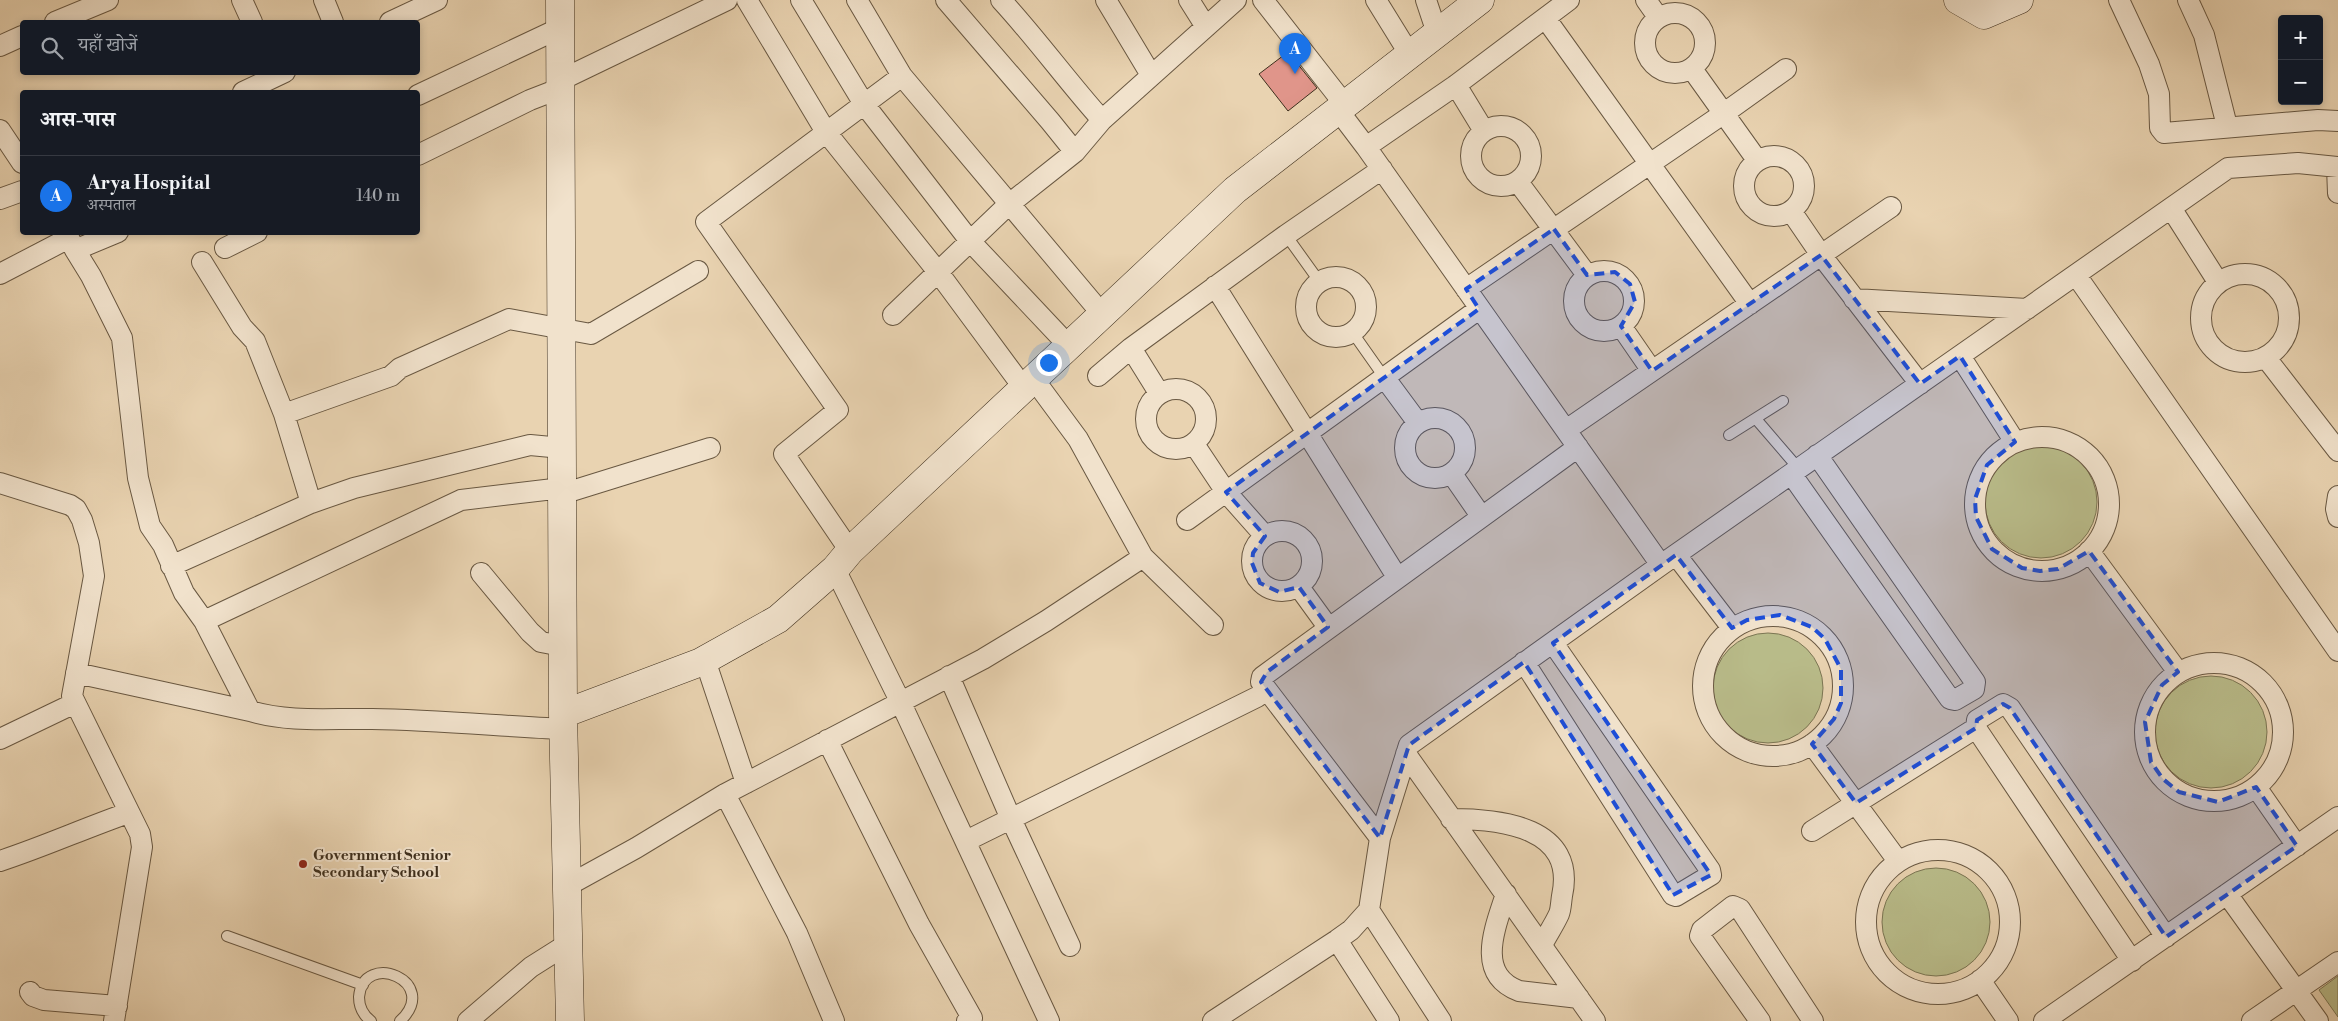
<!DOCTYPE html>
<html lang="hi">
<head>
<meta charset="utf-8">
<style>
  :root { --surface:#171b24; --page:#242831; --text:#f1f3f6; --muted:#9ea1a6; --line:#363941; --accent:#1a73e8 }
  body { margin:0; font-family:"Libre Bodoni","Noto Serif Devanagari",serif; background:var(--page); color:var(--text) }
  .controls { position:absolute; right:15px; top:15px; display:grid; overflow:hidden; border-radius:5px; box-shadow:0 2px 8px #0003 }
  .controls button { width:45px; height:45px; display:grid; place-items:center; padding:0; border:0; border-bottom:1px solid var(--line); background:var(--surface); color:var(--text); font:25px sans-serif }
  .you { position:absolute; left:1048px; top:362px; width:18px; height:18px; margin:-12px; border:4px solid #fff; border-radius:50%; background:#1a73e8; box-shadow:0 0 0 8px #1a73e833 }
  .badge { display:grid; place-items:center; width:32px; height:32px; border-radius:50%; background:var(--accent); color:#fff; font-size:16px; font-weight:700 }
  .pin { position:absolute; translate:-50% -41px; filter:drop-shadow(0 1px 2px #0008) }
  .pin::after { content:''; position:absolute; top:26px; width:18px; height:15px; background:inherit; clip-path:polygon(0 0,100% 0,50% 100%) }
  .list { margin:0; padding:0; list-style:none }
  h2 { display:flex; justify-content:space-between; align-items:center; height:65px; margin:0; padding:0 20px; font-size:21px }
  h2 small { font-size:16px; font-weight:400; color:var(--muted) }
  .list li { display:grid; grid-template-columns:32px 1fr auto; gap:15px; align-items:center; box-sizing:border-box; height:80px; padding:0 20px; border-top:1px solid var(--line) }
  .list b { display:block; font-size:19px; white-space:nowrap }
  .list p { margin:0; font-size:16px; white-space:nowrap; color:var(--muted) }
  .list em { font-size:16px; font-style:normal; color:var(--muted) }
  .icon { flex:none; width:28px; height:28px; fill:none; stroke:currentColor; stroke-width:2; stroke-linecap:round; stroke-linejoin:round }
  .map { position:relative; flex:none; width:2338px; height:1021px; overflow:hidden }
  .search { position:absolute; background:var(--surface); box-shadow:0 2px 8px #0003; left:20px; top:20px; width:400px; height:55px; display:flex; align-items:center; gap:12px; box-sizing:border-box; padding:0 18px; border-radius:5px; color:var(--muted); font-size:19px }
  .panel { position:absolute; background:var(--surface); box-shadow:0 2px 8px #0003; left:20px; top:90px; width:400px; height:145px; border-radius:5px }
  .map>svg:first-child { display:block }
</style>
</head>
<body>
<div class="map">
<svg width="2338" height="1021" viewBox="0 0 2338 1021">
  <rect width="100%" height="100%" fill="#e9d3b1"/>
  <filter id="stains"><feTurbulence type="fractalNoise" baseFrequency=".004" numOctaves="4"/><feColorMatrix values="0 0 0 0 .2 0 0 0 0 .09 0 0 0 0 .02 0 0 0 .5 -.17"/></filter>
  <radialGradient id="worn" r=".72"><stop offset=".6" stop-color="#630" stop-opacity="0"/><stop offset="1" stop-color="#630" stop-opacity=".3"/></radialGradient>
  <!-- green -->
  <path fill="#b9bc8a" stroke="#7c7654" d="M1985 502a56 56 0 1 1 112 0a56 56 0 1 1-112 0Z
    M1713 688a55 55 0 1 1 110 0a55 55 0 1 1-110 0Z
    M2155 732a56 56 0 1 1 112 0a56 56 0 1 1-112 0Z
    M1882 922a54 54 0 1 1 108 0a54 54 0 1 1-108 0Z
    M 2338,976 L 2338,1017 L 2319,990 Z"/>
  <!-- building -->
  <path fill="#e0958a" stroke="#3e2f1d" d="M 1288,52 L 1317,88 L 1288,111 L 1259,74 Z"/>
  <g fill="none" stroke-linecap="round" stroke-linejoin="round">
    <defs>
      <path id="lane" d="M 1286,235 L 1319,281
        M 1353,333 L 1384,377
        M 1756,419 L 1799,469
        M 1729,435 L 1783,401
        M 227,936 L 363,985
        M 371,1021 C 363,1015 359,1007 359,997 C 363,949 442,982 400,1021"/>
      <path id="street" d="M 242,0 L 252,22
        M 324,0 L 333,22
        M 747,0 L 826,132 L 938,272 L 1023,387
        M 801,0 L 864,104 L 970,241 L 1068,345
        M 857,0 L 902,76 L 1102,314
        M 946,0 L 1050,121 L 1075,152
        M 1001,0 C 1037,39 1067,81 1102,120
        M 1106,0 L 1151,75
        M 1189,0 L 1206,27
        M 1263,0 L 1345,105
        M 1376,0 L 1410,55
        M 1426,0 L 1437,33
        M 1646,0 L 1658,17
        M 2119,0 L 2149,64 L 2159,94 L 2160,128 L 2164,133 L 2318,120 L 2338,121
        M 2188,0 L 2204,35 L 2227,126
        M1645 43a30 30 0 1 1 60 0a30 30 0 1 1-60 0Z
        M 1546,19 L 1750,304
        M 55,22 L 108,0
        M 390,22 L 437,0
        M 0,46 L 22,36
        M 1692,69 L 1757,160
        M 561,80 L 727,0
        M 1456,85 L 1484,131
        M 243,92 L 285,72
        M 418,95 L 560,28
        M 1338,110 L 1366,147 L 1661,565
        M1471 156a30 30 0 1 1 60 0a30 30 0 1 1-60 0Z
        M 0,130 L 22,163
        M 1366,147 L 1456,85 L 1569,0
        M 418,155 L 530,100 L 561,88
        M1744 186a30 30 0 1 1 60 0a30 30 0 1 1-60 0Z
        M 2337,167 L 2338,193
        M 1518,182 L 1587,275
        M 0,199 L 22,191
        M 2171,208 L 2218,282
        M 1791,211 L 1821,255 L 1920,384
        M 70,240 L 75,250 L 118,232
        M 225,248 L 257,232
        M 75,250 L 91,276 L 122,338 L 138,478 L 150,526 L 163,545 L 184,593 L 204,621 L 250,711 C 291,723 330,718 372,719 C 435,720 499,726 563,729
        M 202,262 L 242,327 L 255,341 L 284,414 L 311,503
        M1574 301a30 30 0 1 1 60 0a30 30 0 1 1-60 0Z
        M2201 318a44 44 0 1 1 88 0a44 44 0 1 1-88 0Z
        M 0,274 L 69,238
        M 2076,275 L 2338,651
        M1306 307a30 30 0 1 1 60 0a30 30 0 1 1-60 0Z
        M 1215,286 L 1397,577
        M 1466,289 L 1723,114 L 1786,69
        M 1854,299 L 2027,309
        M 893,315 L 1008,205 L 1075,152 L 1102,120 L 1236,0
        M 1621,326 L 1652,371
        M 1131,348 L 1159,393
        M 1960,356 L 2015,442
        M 2266,358 L 2338,451
        M 1098,376 L 1131,348 L 1286,235 L 1382,169
        M 1384,377 L 1418,423
        M1146 419a30 30 0 1 1 60 0a30 30 0 1 1-60 0Z
        M 284,414 L 391,376 L 400,368 L 509,319 L 591,334 L 698,271
        M1405 448a30 30 0 1 1 60 0a30 30 0 1 1-60 0Z
        M 1566,430 L 1891,207
        M1975 504a67 67 0 1 1 134 0a67 67 0 1 1-134 0Z
        M 1194,444 L 1226,492 L 1265,536
        M 1452,474 L 1481,516
        M 1792,475 L 1950,699 L 1955,700 L 1974,689 L 1975,682 L 1817,455
        M 0,483 L 70,505 L 76,509 L 82,520 L 89,543 L 94,576 L 72,696 L 140,834 L 142,847 L 114,1021
        M 562,494 L 710,448
        M 2338,496 L 2336,509 L 2338,517
        M 1187,520 L 1479,309
        M1252 561a30 30 0 1 1 60 0a30 30 0 1 1-60 0Z
        M 850,551 L 784,454 L 838,410 L 706,222 L 902,76
        M 2089,551 L 2178,672
        M 1676,555 L 1732,628
        M 1143,557 L 1213,625
        M 171,566 L 311,503 L 354,488 L 530,445 L 562,448
        M 835,569 L 900,701 L 1049,1021
        M 481,573 L 530,632 L 541,642 L 562,646
        M 1299,587 L 1328,627
        M1703 686a70 70 0 1 1 140 0a70 70 0 1 1-140 0Z
        M 204,621 L 461,500 L 562,488
        M 705,660 L 746,783
        M 1524,662 L 1673,895 L 1676,896 L 1711,875 L 1710,870 L 1553,643
        M2145 732a69 69 0 1 1 138 0a69 69 0 1 1-138 0Z
        M 76,673 L 250,711
        M 949,676 L 1011,819 L 1070,946
        M 0,739 L 75,703
        M 827,740 L 919,924 L 972,1018 L 967,1021
        M 1812,744 L 1898,861
        M 1406,754 L 1595,1021
        M 2256,787 L 2297,846
        M 725,794 L 797,933 L 834,1021
        M 1451,819 C 1501,819 1577,827 1562,896 C 1561,902 1561,909 1559,914 C 1554,925 1547,935 1542,945
        M 1812,831 L 1976,728
        M 1380,838 L 1261,682 L 1262,677 L 1578,447
        M 966,841 L 1257,697
        M1866 922a72 72 0 1 1 144 0a72 72 0 1 1-144 0Z
        M 0,861 C 43,847 85,828 128,813
        M 567,886 L 636,848 L 725,794 L 983,659 L 1046,621 L 1143,557 L 1078,439 L 1033,378
        M 1506,894 C 1495,928 1475,974 1519,991 L 1579,998
        M 2227,894 L 2318,1021
        M 1369,910 L 1441,1021
        M 1337,940 L 1389,1021
        M 2132,961 L 1976,728 L 1977,720 L 2003,704 L 2010,708 L 2166,937
        M 1980,980 L 2008,1021
        M 30,992 L 33,996 L 44,1000 L 117,1006
        M 468,1021 L 531,967 L 569,943
        M 1213,1021 L 1337,940 L 1351,930 L 1369,910 L 1380,838 L 1409,745 L 1661,565 L 2228,168 L 2298,163 L 2338,167
        M 1760,1021 L 1700,936 L 1702,930 L 1733,906 L 1740,909 L 1813,1021
        M 2044,1021 L 2338,817
        M 2252,1021 L 2338,962"/>
      <path id="secondary" d="M 560,0 L 563,714 L 570,1021
        M 1958,0 L 1984,15 L 2019,0
        M 563,714 L 701,662 L 778,619 L 835,569 L 850,551 L 1235,190 L 1480,0"/>
    </defs>
    <!-- lane casing -->
    <use href="#lane" stroke="#695842" stroke-width="12"/>
    <!-- street casing -->
    <use href="#street" stroke="#695842" stroke-width="22"/>
    <!-- secondary casing -->
    <use href="#secondary" stroke="#3e2f1d" stroke-width="29"/>
    <!-- lane -->
    <use href="#lane" stroke="#f1e2cc" stroke-width="10"/>
    <!-- street -->
    <use href="#street" stroke="#f1e2cc" stroke-width="20"/>
    <!-- secondary -->
    <use href="#secondary" stroke="#f1e2cc" stroke-width="28"/>
  </g>
  <!-- marked area -->
  <path fill="#1d4ed8" fill-opacity="0.2" stroke="#1d4ed8" stroke-width="4" stroke-dasharray="10 6" stroke-linejoin="round" d="M 1554,229 L 1587,275 L 1615,272 L 1630,284 L 1635,302 L 1621,326 L 1652,371 L 1821,255 L 1920,384 L 1960,356 L 2015,442 L 1987,465 L 1975,499 L 1976,517 L 1992,549 L 2022,568 L 2040,571 L 2058,569 L 2089,551 L 2178,672 L 2162,685 L 2145,722 L 2151,762 L 2163,779 L 2179,792 L 2218,802 L 2256,787 L 2297,846 L 2166,937 L 2010,708 L 2003,704 L 1977,720 L 1976,728 L 1856,803 L 1812,744 L 1834,719 L 1841,703 L 1841,669 L 1825,639 L 1812,627 L 1780,615 L 1747,620 L 1732,628 L 1676,555 L 1553,643 L 1711,875 L 1673,895 L 1524,662 L 1409,745 L 1380,838 L 1261,682 L 1267,672 L 1328,627 L 1299,587 L 1279,592 L 1260,583 L 1252,563 L 1253,553 L 1265,536 L 1226,492 L 1479,309 L 1466,289 Z"/>
  <!-- markers -->
  <circle fill="#8f2418" stroke="#f1e2cc" stroke-width="2" cx="303" cy="864" r="5"/>
  <g text-anchor="middle" dominant-baseline="central" stroke-width="4" stroke-linejoin="round" paint-order="stroke">
    <!-- poi labels -->
    <g font-size="15" font-weight="bold" fill="#3e2f1d" stroke="#f1e2cc" text-anchor="start">
      <text x="313" y="855">Government Senior<tspan x="313" dy="17">Secondary School</tspan></text>
    </g>
  </g>
  <rect width="100%" height="100%" filter="url(#stains)"/>
  <rect width="100%" height="100%" fill="url(#worn)"/>
</svg>
<div class="controls">
<button>+</button>
<button>−</button>
</div>
<div class="you"></div>
<div class="pin badge" style="left:1295px;top:74px">A</div>
<div class="search"><svg class="icon" aria-label="search" viewBox="0 0 24 24"><circle cx="10" cy="10" r="6"/><path d="M15 15l6 6"/></svg>यहाँ खोजें</div>
<section class="panel">
<h2>आस-पास<small></small></h2>
<ul class="list">
<li><span class="badge">A</span><div><b>Arya Hospital</b><p>अस्पताल</p></div><em>140 m</em></li>
</ul>
</section>
</div>
</body>
</html>
